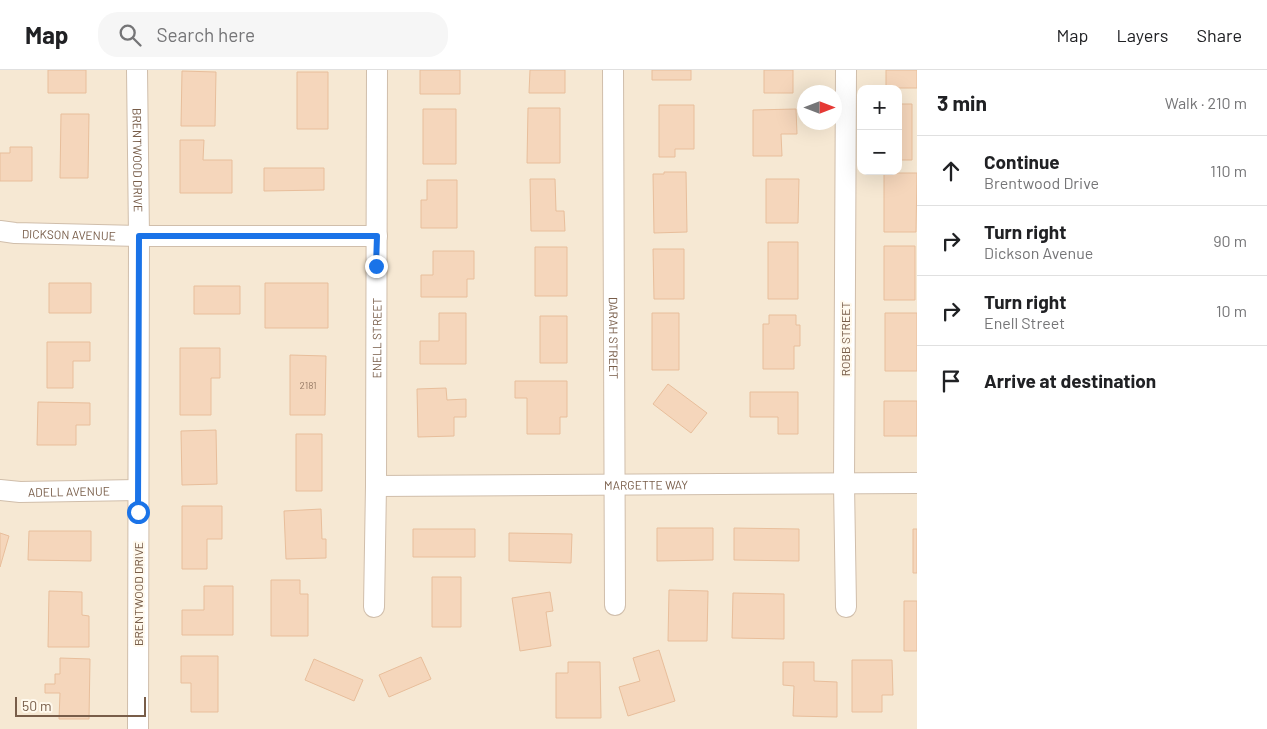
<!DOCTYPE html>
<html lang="en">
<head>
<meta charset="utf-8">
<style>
  :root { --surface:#fff; --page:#f6f6f6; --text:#202124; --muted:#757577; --line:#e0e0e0 }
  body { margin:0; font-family:Barlow,sans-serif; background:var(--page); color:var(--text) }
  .controls { position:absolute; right:15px; top:15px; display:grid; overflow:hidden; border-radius:10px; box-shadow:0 5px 20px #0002 }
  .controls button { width:45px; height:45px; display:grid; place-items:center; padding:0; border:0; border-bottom:1px solid var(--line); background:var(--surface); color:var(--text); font:25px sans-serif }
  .compass { position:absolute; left:797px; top:15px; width:45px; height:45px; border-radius:50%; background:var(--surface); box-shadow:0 5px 20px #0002; rotate:90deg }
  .scale { position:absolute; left:15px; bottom:12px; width:131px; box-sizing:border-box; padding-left:5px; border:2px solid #785d49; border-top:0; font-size:14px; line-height:18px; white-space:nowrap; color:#785d49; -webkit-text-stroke:4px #fff9ed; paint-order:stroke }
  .stop { position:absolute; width:15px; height:15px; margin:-11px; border:4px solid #1a73e8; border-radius:50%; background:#fff }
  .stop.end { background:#1a73e8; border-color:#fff; box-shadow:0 1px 5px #0008 }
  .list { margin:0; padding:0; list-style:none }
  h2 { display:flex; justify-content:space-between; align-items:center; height:65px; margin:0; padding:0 20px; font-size:21px }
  h2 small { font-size:16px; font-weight:400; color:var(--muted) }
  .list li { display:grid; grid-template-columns:32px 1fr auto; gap:15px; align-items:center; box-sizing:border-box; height:70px; padding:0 20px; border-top:1px solid var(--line) }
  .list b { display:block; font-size:19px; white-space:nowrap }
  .list p { margin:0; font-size:16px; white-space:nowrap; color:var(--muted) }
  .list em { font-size:16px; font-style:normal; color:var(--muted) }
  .icon { flex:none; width:28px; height:28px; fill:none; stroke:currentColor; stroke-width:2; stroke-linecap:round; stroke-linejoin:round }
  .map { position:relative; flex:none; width:917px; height:659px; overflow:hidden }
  header { display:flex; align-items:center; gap:30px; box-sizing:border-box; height:70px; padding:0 25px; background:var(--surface); border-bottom:1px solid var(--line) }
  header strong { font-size:24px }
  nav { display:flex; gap:28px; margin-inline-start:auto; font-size:18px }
  .search { width:350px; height:45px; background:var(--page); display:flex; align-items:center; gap:12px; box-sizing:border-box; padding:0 18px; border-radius:20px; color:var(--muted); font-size:19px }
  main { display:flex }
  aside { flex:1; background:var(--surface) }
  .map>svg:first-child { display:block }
</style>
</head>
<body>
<header>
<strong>Map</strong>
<div class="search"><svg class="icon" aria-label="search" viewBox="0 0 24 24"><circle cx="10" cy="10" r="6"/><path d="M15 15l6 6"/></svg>Search here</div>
<nav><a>Map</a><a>Layers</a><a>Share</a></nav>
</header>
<main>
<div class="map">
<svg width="917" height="659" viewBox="0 0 917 659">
  <rect width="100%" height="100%" fill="#fdf6e5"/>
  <!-- residential -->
  <path fill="#f6e8d3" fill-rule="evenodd" d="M 0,0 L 917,0 L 917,659 L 0,659 ZM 861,19 L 898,19 L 898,101 L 861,101 ZM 804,22 L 834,22 L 834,52 L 804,52 Z"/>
  <!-- building -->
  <path fill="#f5d6bb" stroke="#e8be9b" d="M 48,0 L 86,0 L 86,23 L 48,23 Z
    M 420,0 L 460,0 L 460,24 L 420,24 Z
    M 530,0 L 565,0 L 565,23 L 529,23 Z
    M 652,0 L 691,0 L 691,10 L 652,10 Z
    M 764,0 L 793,0 L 793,23 L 764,23 Z
    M 886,0 L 917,0 L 917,18 L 886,18 Z
    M 182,1 L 216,2 L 215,56 L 181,56 Z
    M 297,2 L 328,2 L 328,59 L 297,59 Z
    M 898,34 L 912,34 L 912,90 L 898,90 Z
    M 659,35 L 694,35 L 694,79 L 675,79 L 675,87 L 659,87 Z
    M 528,38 L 560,38 L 560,93 L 527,93 Z
    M 423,39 L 456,39 L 456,94 L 423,94 Z
    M 796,39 L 797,64 L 781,64 L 782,86 L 753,86 L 753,40 Z
    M 61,44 L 89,44 L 88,108 L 60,108 Z
    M 180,70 L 204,70 L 203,90 L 232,90 L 232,123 L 180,123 Z
    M 10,77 L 32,77 L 32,111 L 0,111 L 0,83 L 10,83 Z
    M 264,98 L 324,98 L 324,120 L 264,121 Z
    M 664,102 L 686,102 L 687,162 L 654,163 L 653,104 L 664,104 Z
    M 884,103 L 917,103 L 916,162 L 884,162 Z
    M 530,109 L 555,109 L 556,141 L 564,141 L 565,161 L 531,161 Z
    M 766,109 L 799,109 L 798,153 L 766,153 Z
    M 427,110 L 457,110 L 457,158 L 421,158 L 421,130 L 427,130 Z
    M 768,172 L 798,172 L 798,229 L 768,229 Z
    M 884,176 L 915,176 L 915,230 L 884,230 Z
    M 535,177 L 567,177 L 567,226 L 535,226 Z
    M 653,179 L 684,179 L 684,229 L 654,229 Z
    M 433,181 L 474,181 L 474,209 L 467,209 L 467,227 L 421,227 L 421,205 L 433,205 Z
    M 49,213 L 91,213 L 91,243 L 49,243 Z
    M 265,213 L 328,213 L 328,258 L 265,258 Z
    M 194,216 L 240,216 L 240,244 L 194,244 Z
    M 439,243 L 466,243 L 466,294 L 420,294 L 420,271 L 439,271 Z
    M 652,243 L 679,243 L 679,300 L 652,300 Z
    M 885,243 L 917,243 L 917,301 L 885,301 Z
    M 769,245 L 796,245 L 796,255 L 800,255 L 800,276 L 794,276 L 794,299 L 763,299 L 763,254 L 769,254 Z
    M 540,246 L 567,246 L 567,293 L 540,293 Z
    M 47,272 L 90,272 L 90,291 L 73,291 L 73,318 L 47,318 Z
    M 180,278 L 220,278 L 220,308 L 211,308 L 211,345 L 180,345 Z
    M 290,285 L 326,286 L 325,345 L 290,345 Z
    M 515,311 L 567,311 L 567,347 L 560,347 L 560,364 L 527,364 L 527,328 L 515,328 Z
    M 668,314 L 707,343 L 691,363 L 653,334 Z
    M 446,318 L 447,330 L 466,329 L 466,347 L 454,347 L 454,366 L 418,367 L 417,319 Z
    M 750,322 L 798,322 L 798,364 L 778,364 L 778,347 L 750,347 Z
    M 884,331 L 917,331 L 917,366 L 884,366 Z
    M 38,332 L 90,333 L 90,355 L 76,355 L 76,375 L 37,375 Z
    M 216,360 L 217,414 L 182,415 L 181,361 Z
    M 296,364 L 322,364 L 322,421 L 296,421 Z
    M 182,436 L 222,436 L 222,469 L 207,469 L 207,499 L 182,499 Z
    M 321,439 L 322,469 L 326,469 L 326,488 L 286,489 L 284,441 Z
    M 657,458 L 713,458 L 713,490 L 657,491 Z
    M 734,458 L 799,459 L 799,491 L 734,490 Z
    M 413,459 L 475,459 L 475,487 L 413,487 Z
    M 913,459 L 917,459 L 917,503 L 913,503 Z
    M 29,461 L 91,461 L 91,491 L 28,490 Z
    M 0,463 L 9,466 L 0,497 Z
    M 509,463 L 572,464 L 571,493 L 509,491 Z
    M 432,507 L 461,507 L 461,557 L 432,557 Z
    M 271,510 L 300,510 L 300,524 L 308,524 L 308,566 L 271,566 Z
    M 204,516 L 233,516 L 233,565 L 182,565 L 182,540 L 204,540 Z
    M 669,520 L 708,521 L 707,571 L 668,571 Z
    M 49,521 L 82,522 L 82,545 L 89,546 L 89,577 L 48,577 Z
    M 550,522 L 553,541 L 546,542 L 551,576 L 520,581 L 512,528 Z
    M 733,523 L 784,524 L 784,569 L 732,568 Z
    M 904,531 L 917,531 L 917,581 L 904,581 Z
    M 659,580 L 675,631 L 628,646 L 619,617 L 640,611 L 633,588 Z
    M 181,586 L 218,586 L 218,642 L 191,642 L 191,613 L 181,613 Z
    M 421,587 L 431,609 L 389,627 L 379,605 Z
    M 60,588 L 90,589 L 89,649 L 59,649 L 60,623 L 45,623 L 45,614 L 55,614 L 55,604 L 60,604 Z
    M 314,589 L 363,610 L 354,631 L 305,610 Z
    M 852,590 L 892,590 L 893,625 L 882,625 L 882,642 L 852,642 Z
    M 568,592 L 600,592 L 601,648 L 556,648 L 556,603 L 568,603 Z
    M 783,592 L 814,592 L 814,611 L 837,612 L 837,647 L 793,646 L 794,616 L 783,615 Z"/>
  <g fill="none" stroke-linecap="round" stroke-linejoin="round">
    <defs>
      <g id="minor">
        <path id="s1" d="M 137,0 L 139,166 L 138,659"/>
        <path id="s2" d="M 613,0 L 615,535"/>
        <path d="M 846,0 L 844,414 L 846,537"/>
        <path id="s3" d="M 0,161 L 15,163 L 139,166 L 377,166"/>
        <path id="s4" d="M 376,416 L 917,413"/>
        <path id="s5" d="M 0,420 L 20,422 L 138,420"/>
        <path id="s6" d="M 374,537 L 376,416 L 377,0"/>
      </g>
    </defs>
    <!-- minor casing -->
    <use href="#minor" stroke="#d0beab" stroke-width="22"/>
    <!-- minor -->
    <use href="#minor" stroke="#fff" stroke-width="20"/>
  </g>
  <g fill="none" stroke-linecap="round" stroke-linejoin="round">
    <!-- route -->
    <path stroke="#1a73e8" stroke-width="6" d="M 138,442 L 139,166 L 377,166 L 376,196"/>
  </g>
  <g text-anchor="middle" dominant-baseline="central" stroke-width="4" stroke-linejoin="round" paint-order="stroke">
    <!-- number labels -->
    <g font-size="10" fill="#977b66">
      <text x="308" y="315">2181</text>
    </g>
    <!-- street labels -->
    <g font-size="12" fill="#785d49" stroke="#fff9ed">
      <text stroke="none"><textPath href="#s1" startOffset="90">BRENTWOOD DRIVE</textPath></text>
      <text stroke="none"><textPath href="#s3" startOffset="69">DICKSON AVENUE</textPath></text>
      <text stroke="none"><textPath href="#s2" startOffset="268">DARAH STREET</textPath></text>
      <text stroke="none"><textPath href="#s6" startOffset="269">ENELL STREET</textPath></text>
      <text transform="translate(845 269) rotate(-90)">ROBB STREET</text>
      <text stroke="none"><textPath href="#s4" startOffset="270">MARGETTE WAY</textPath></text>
      <text stroke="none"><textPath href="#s5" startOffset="69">ADELL AVENUE</textPath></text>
      <text transform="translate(138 524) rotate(-90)">BRENTWOOD DRIVE</text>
    </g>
  </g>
</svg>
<div class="controls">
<button>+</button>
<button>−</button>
</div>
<svg class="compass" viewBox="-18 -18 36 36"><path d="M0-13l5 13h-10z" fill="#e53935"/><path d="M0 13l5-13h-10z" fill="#757577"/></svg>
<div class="scale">50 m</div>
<div class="stop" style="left:138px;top:442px"></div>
<div class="stop end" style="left:376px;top:196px"></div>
</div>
<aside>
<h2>3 min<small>Walk · 210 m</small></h2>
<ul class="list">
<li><svg class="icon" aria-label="ahead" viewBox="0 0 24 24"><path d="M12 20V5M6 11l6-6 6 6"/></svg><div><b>Continue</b><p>Brentwood Drive</p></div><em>110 m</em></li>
<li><svg class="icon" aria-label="right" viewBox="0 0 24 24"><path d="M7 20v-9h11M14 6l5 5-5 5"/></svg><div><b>Turn right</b><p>Dickson Avenue</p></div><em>90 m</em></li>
<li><svg class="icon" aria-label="right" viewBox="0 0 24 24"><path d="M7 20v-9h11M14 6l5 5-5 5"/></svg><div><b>Turn right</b><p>Enell Street</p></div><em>10 m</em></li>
<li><svg class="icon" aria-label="arrive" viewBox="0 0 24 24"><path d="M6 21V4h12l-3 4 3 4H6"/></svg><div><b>Arrive at destination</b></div></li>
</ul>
</aside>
</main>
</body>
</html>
